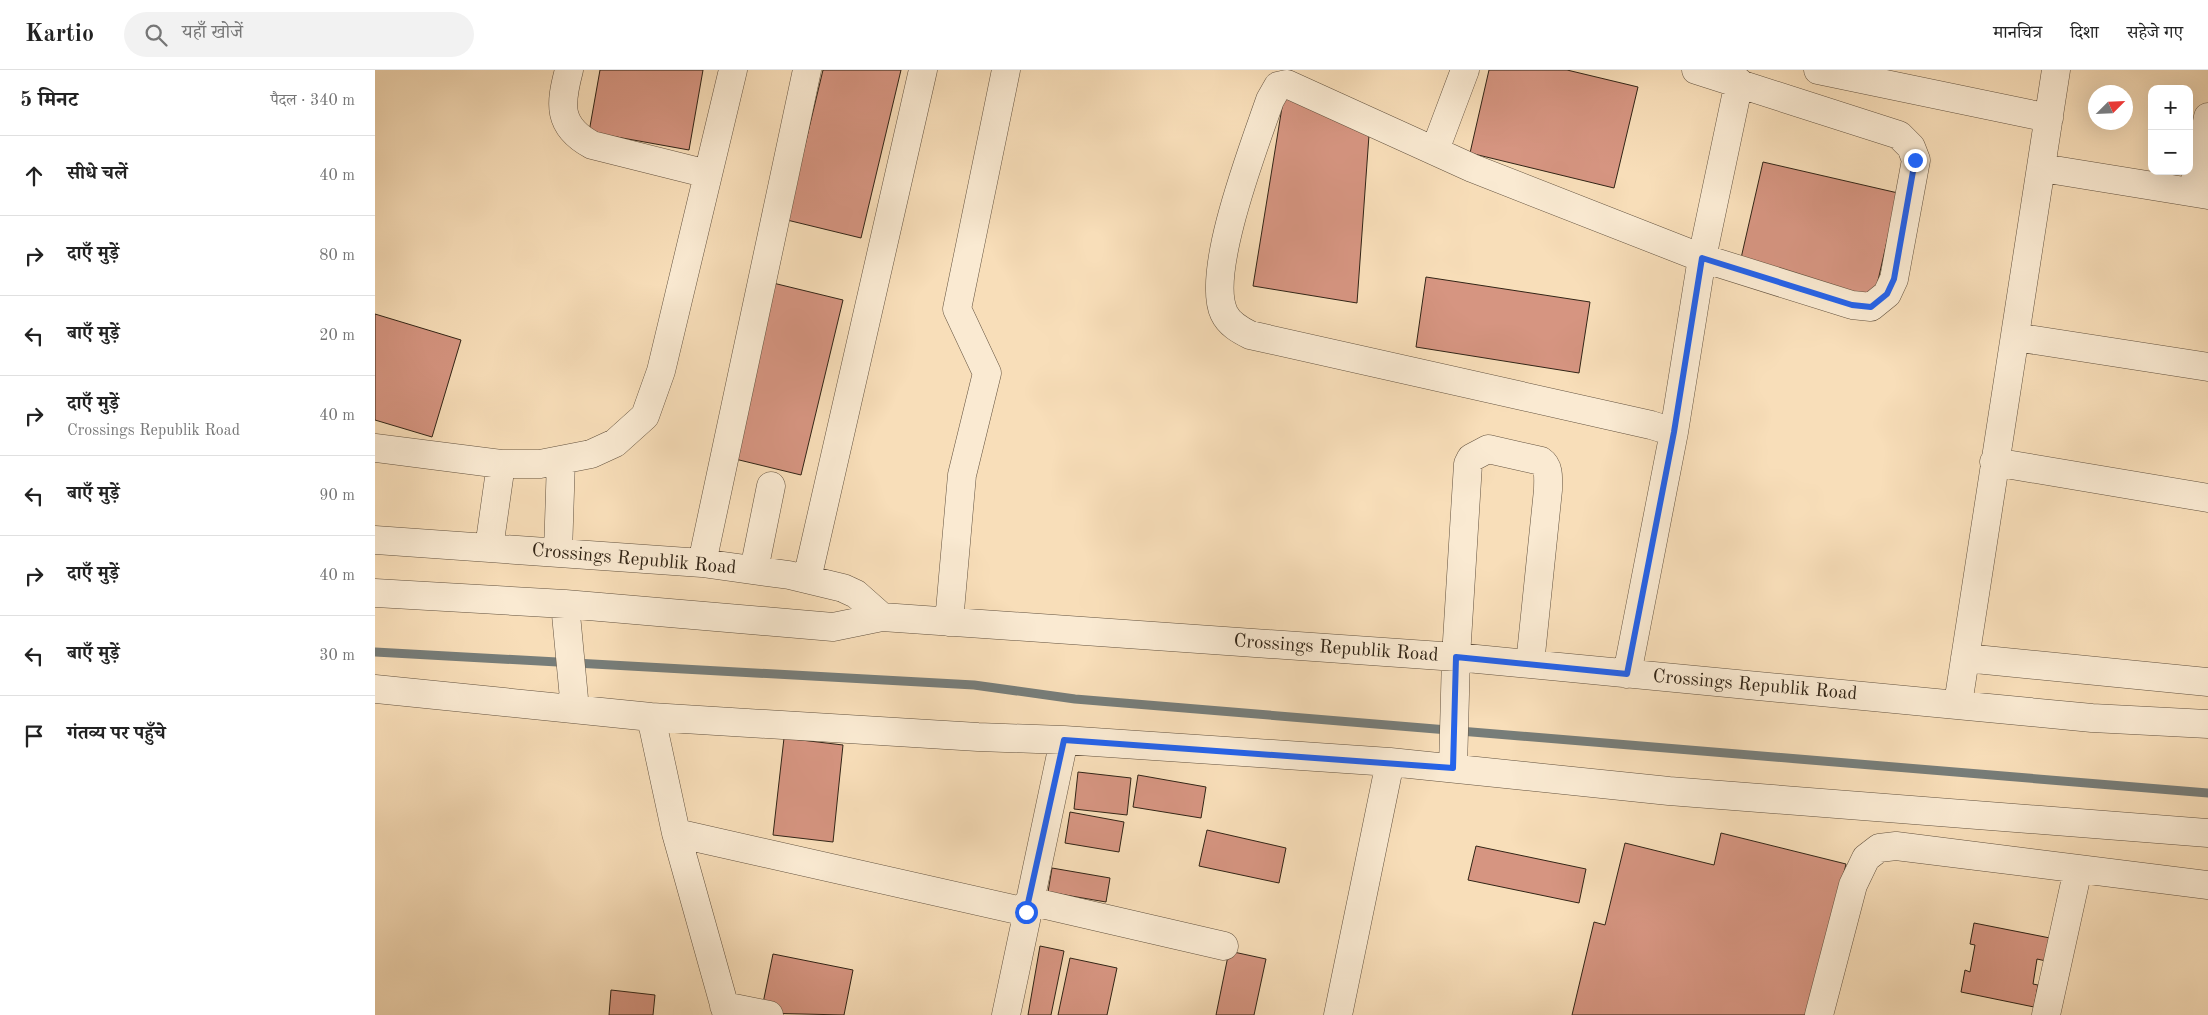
<!DOCTYPE html>
<html lang="hi">
<head>
<meta charset="utf-8">
<style>
  :root { --surface:#fff; --page:#f2f2f2; --text:#222; --muted:#767676; --line:#e0e0e0 }
  body { margin:0; font-family:"Old Standard TT","Noto Serif Devanagari",serif; background:var(--page); color:var(--text) }
  .controls { position:absolute; right:15px; top:15px; display:grid; overflow:hidden; border-radius:10px; box-shadow:0 5px 20px #0002 }
  .controls button { width:45px; height:45px; display:grid; place-items:center; padding:0; border:0; border-bottom:1px solid var(--line); background:var(--surface); color:var(--text); font:25px sans-serif }
  .compass { position:absolute; left:1713px; top:15px; width:45px; height:45px; border-radius:50%; background:var(--surface); box-shadow:0 5px 20px #0002; rotate:66deg }
  .stop { position:absolute; width:15px; height:15px; margin:-11px; border:4px solid #2563eb; border-radius:50%; background:#fff }
  .stop.end { background:#2563eb; border-color:#fff; box-shadow:0 1px 5px #0008 }
  .list { margin:0; padding:0; list-style:none }
  h2 { display:flex; justify-content:space-between; align-items:center; height:65px; margin:0; padding:0 20px; font-size:21px }
  h2 small { font-size:16px; font-weight:400; color:var(--muted) }
  .list li { display:grid; grid-template-columns:32px 1fr auto; gap:15px; align-items:center; box-sizing:border-box; height:80px; padding:0 20px; border-top:1px solid var(--line) }
  .list b { display:block; font-size:19px; white-space:nowrap }
  .list p { margin:0; font-size:16px; white-space:nowrap; color:var(--muted) }
  .list em { font-size:16px; font-style:normal; color:var(--muted) }
  .icon { flex:none; width:28px; height:28px; fill:none; stroke:currentColor; stroke-width:2; stroke-linecap:round; stroke-linejoin:round }
  .map { position:relative; flex:none; width:1833px; height:945px; overflow:hidden }
  header { display:flex; align-items:center; gap:30px; box-sizing:border-box; height:70px; padding:0 25px; background:var(--surface); border-bottom:1px solid var(--line) }
  header strong { font-size:24px }
  nav { display:flex; gap:28px; margin-inline-start:auto; font-size:18px }
  .search { width:350px; height:45px; background:var(--page); display:flex; align-items:center; gap:12px; box-sizing:border-box; padding:0 18px; border-radius:28px; color:var(--muted); font-size:19px }
  main { display:flex }
  aside { flex:1; background:var(--surface) }
  .map>svg:first-child { display:block }
</style>
</head>
<body>
<header>
<strong>Kartio</strong>
<div class="search"><svg class="icon" aria-label="search" viewBox="0 0 24 24"><circle cx="10" cy="10" r="6"/><path d="M15 15l6 6"/></svg>यहाँ खोजें</div>
<nav><a>मानचित्र</a><a>दिशा</a><a>सहेजे गए</a></nav>
</header>
<main>
<aside>
<h2>5 मिनट<small>पैदल · 340 m</small></h2>
<ul class="list">
<li><svg class="icon" aria-label="ahead" viewBox="0 0 24 24"><path d="M12 20V5M6 11l6-6 6 6"/></svg><div><b>सीधे चलें</b></div><em>40 m</em></li>
<li><svg class="icon" aria-label="right" viewBox="0 0 24 24"><path d="M7 20v-9h11M14 6l5 5-5 5"/></svg><div><b>दाएँ मुड़ें</b></div><em>80 m</em></li>
<li><svg class="icon" aria-label="left" viewBox="0 0 24 24"><path d="M17 20v-9H6M10 6l-5 5 5 5"/></svg><div><b>बाएँ मुड़ें</b></div><em>20 m</em></li>
<li><svg class="icon" aria-label="right" viewBox="0 0 24 24"><path d="M7 20v-9h11M14 6l5 5-5 5"/></svg><div><b>दाएँ मुड़ें</b><p>Crossings Republik Road</p></div><em>40 m</em></li>
<li><svg class="icon" aria-label="left" viewBox="0 0 24 24"><path d="M17 20v-9H6M10 6l-5 5 5 5"/></svg><div><b>बाएँ मुड़ें</b></div><em>90 m</em></li>
<li><svg class="icon" aria-label="right" viewBox="0 0 24 24"><path d="M7 20v-9h11M14 6l5 5-5 5"/></svg><div><b>दाएँ मुड़ें</b></div><em>40 m</em></li>
<li><svg class="icon" aria-label="left" viewBox="0 0 24 24"><path d="M17 20v-9H6M10 6l-5 5 5 5"/></svg><div><b>बाएँ मुड़ें</b></div><em>30 m</em></li>
<li><svg class="icon" aria-label="arrive" viewBox="0 0 24 24"><path d="M6 21V4h12l-3 4 3 4H6"/></svg><div><b>गंतव्य पर पहुँचे</b></div></li>
</ul>
</aside>
<div class="map">
<svg width="1833" height="945" viewBox="0 0 1833 945">
  <rect width="100%" height="100%" fill="#f8deb9"/>
  <filter id="stains"><feTurbulence type="fractalNoise" baseFrequency=".004" numOctaves="4"/><feColorMatrix values="0 0 0 0 .2 0 0 0 0 .09 0 0 0 0 .02 0 0 0 .5 -.17"/></filter>
  <radialGradient id="worn" r=".72"><stop offset=".6" stop-color="#630" stop-opacity="0"/><stop offset="1" stop-color="#630" stop-opacity=".3"/></radialGradient>
  <g fill="none" stroke-linecap="round" stroke-linejoin="round">
    <!-- stream -->
    <path stroke="#777d79" stroke-width="9" d="M 0,582 L 599,615 L 700,629 L 1833,723"/>
  </g>
  <!-- building -->
  <path fill="#d69581" stroke="#312416" d="M 225,0 L 328,0 L 314,80 L 214,62 Z
    M 448,0 L 526,0 L 486,168 L 412,150 Z
    M 1114,0 L 1192,0 L 1263,17 L 1239,118 L 1095,83 Z
    M 909,25 L 994,65 L 982,233 L 878,216 Z
    M 1388,92 L 1523,123 L 1499,228 L 1364,197 Z
    M 1051,207 L 1215,232 L 1204,303 L 1041,277 Z
    M 398,213 L 468,230 L 426,405 L 356,388 Z
    M 0,244 L 86,270 L 57,367 L 0,350 Z
    M 409,668 L 468,675 L 458,772 L 398,765 Z
    M 703,702 L 756,708 L 752,745 L 699,739 Z
    M 763,705 L 831,717 L 826,748 L 758,737 Z
    M 695,742 L 749,752 L 744,782 L 690,773 Z
    M 832,760 L 911,778 L 904,813 L 824,796 Z
    M 1346,763 L 1471,794 L 1435,945 L 1197,945 L 1219,852 L 1230,855 L 1250,773 L 1339,795 Z
    M 1101,776 L 1211,799 L 1204,833 L 1093,810 Z
    M 677,798 L 735,808 L 731,832 L 673,822 Z
    M 1599,853 L 1675,868 L 1671,891 L 1662,889 L 1658,914 L 1663,915 L 1659,937 L 1586,922 L 1590,900 L 1595,902 L 1600,875 L 1595,874 Z
    M 665,876 L 689,881 L 676,945 L 653,945 Z
    M 854,881 L 891,889 L 879,945 L 841,945 Z
    M 398,884 L 478,900 L 469,945 L 386,943 Z
    M 695,888 L 742,898 L 732,945 L 683,945 Z
    M 236,920 L 280,925 L 278,945 L 234,945 Z"/>
  <g fill="none" stroke-linecap="round" stroke-linejoin="round">
    <defs>
      <path id="minor" d="M 194,0 C 185,34 182,56 217,75 L 333,104
        M 1443,0 L 1674,48
        M 1060,80 L 1090,0
        M 1667,98 L 1833,125
        M 1818,122 L 1833,47
        M 1640,267 L 1833,297
        M 1299,362 L 1327,188 L 1364,12
        M 0,378 L 126,394 L 165,394 L 216,384 L 240,373 L 270,346 L 286,301 L 358,0
        M 1619,392 L 1833,428
        M 0,470 L 327,493 L 414,505 L 468,518 L 481,524 L 507,547
        M 114,478 L 126,394
        M 183,483 L 186,390
        M 327,493 L 432,0
        M 379,500 L 396,416
        M 432,509 L 548,0
        M 0,523 L 190,534 L 458,557 L 507,547 L 1081,587 L 1717,648 L 1833,654
        M 190,534 L 200,639
        M 574,552 L 587,405 L 612,303 L 582,239 L 631,0
        M 1590,588 L 1833,612
        M 1252,604 L 1299,362 L 1276,355 L 875,265 C 865,260 854,254 849,243 C 830,202 880,74 895,30 L 903,16 L 912,14 L 1097,98 L 1327,188 L 1477,235 L 1496,237 L 1512,224 L 1519,209 L 1541,90 L 1536,77 L 1524,65 L 1321,0
        M 0,619 L 276,647 L 603,667 L 689,670 L 1015,692 L 1294,721 L 1833,763
        M 1583,634 C 1615,423 1649,212 1681,0
        M 276,647 L 301,763 L 352,945
        M 1078,698 L 1081,587 L 1093,394 L 1096,388 L 1113,379 L 1166,391 C 1175,397 1173,410 1173,420 L 1155,594
        M 301,763 L 651,842
        M 654,831 L 849,876
        M 349,936 L 394,945
        M 631,945 L 689,670
        M 963,945 L 1015,692
        M 1444,945 L 1478,815 L 1491,788 L 1504,778 L 1521,776 L 1833,815
        M 1671,945 L 1703,799"/>
    </defs>
    <!-- minor casing -->
    <use href="#minor" stroke="#63523f" stroke-width="29"/>
    <!-- minor -->
    <use href="#minor" stroke="#faead2" stroke-width="28"/>
  </g>
  <g fill="none" stroke-linecap="round" stroke-linejoin="round">
    <!-- route -->
    <path stroke="#2563eb" stroke-width="6" d="M 651,842 L 689,670 L 1078,698 L 1081,587 L 1252,604 L 1299,362 L 1327,188 L 1477,235 L 1496,237 L 1512,224 L 1519,209 L 1540,90"/>
  </g>
  <g text-anchor="middle" dominant-baseline="central" stroke-width="4" stroke-linejoin="round" paint-order="stroke">
    <!-- street labels -->
    <g font-size="19" fill="#312416" stroke="#faead2">
      <text transform="translate(259 490) rotate(5)">Crossings Republik Road</text>
      <text transform="translate(961 579) rotate(4)">Crossings Republik Road</text>
      <text transform="translate(1380 616) rotate(5)">Crossings Republik Road</text>
    </g>
  </g>
  <rect width="100%" height="100%" filter="url(#stains)"/>
  <rect width="100%" height="100%" fill="url(#worn)"/>
</svg>
<div class="controls">
<button>+</button>
<button>−</button>
</div>
<svg class="compass" viewBox="-18 -18 36 36"><path d="M0-13l5 13h-10z" fill="#e53935"/><path d="M0 13l5-13h-10z" fill="#767676"/></svg>
<div class="stop" style="left:651px;top:842px"></div>
<div class="stop end" style="left:1540px;top:90px"></div>
</div>
</main>
</body>
</html>
